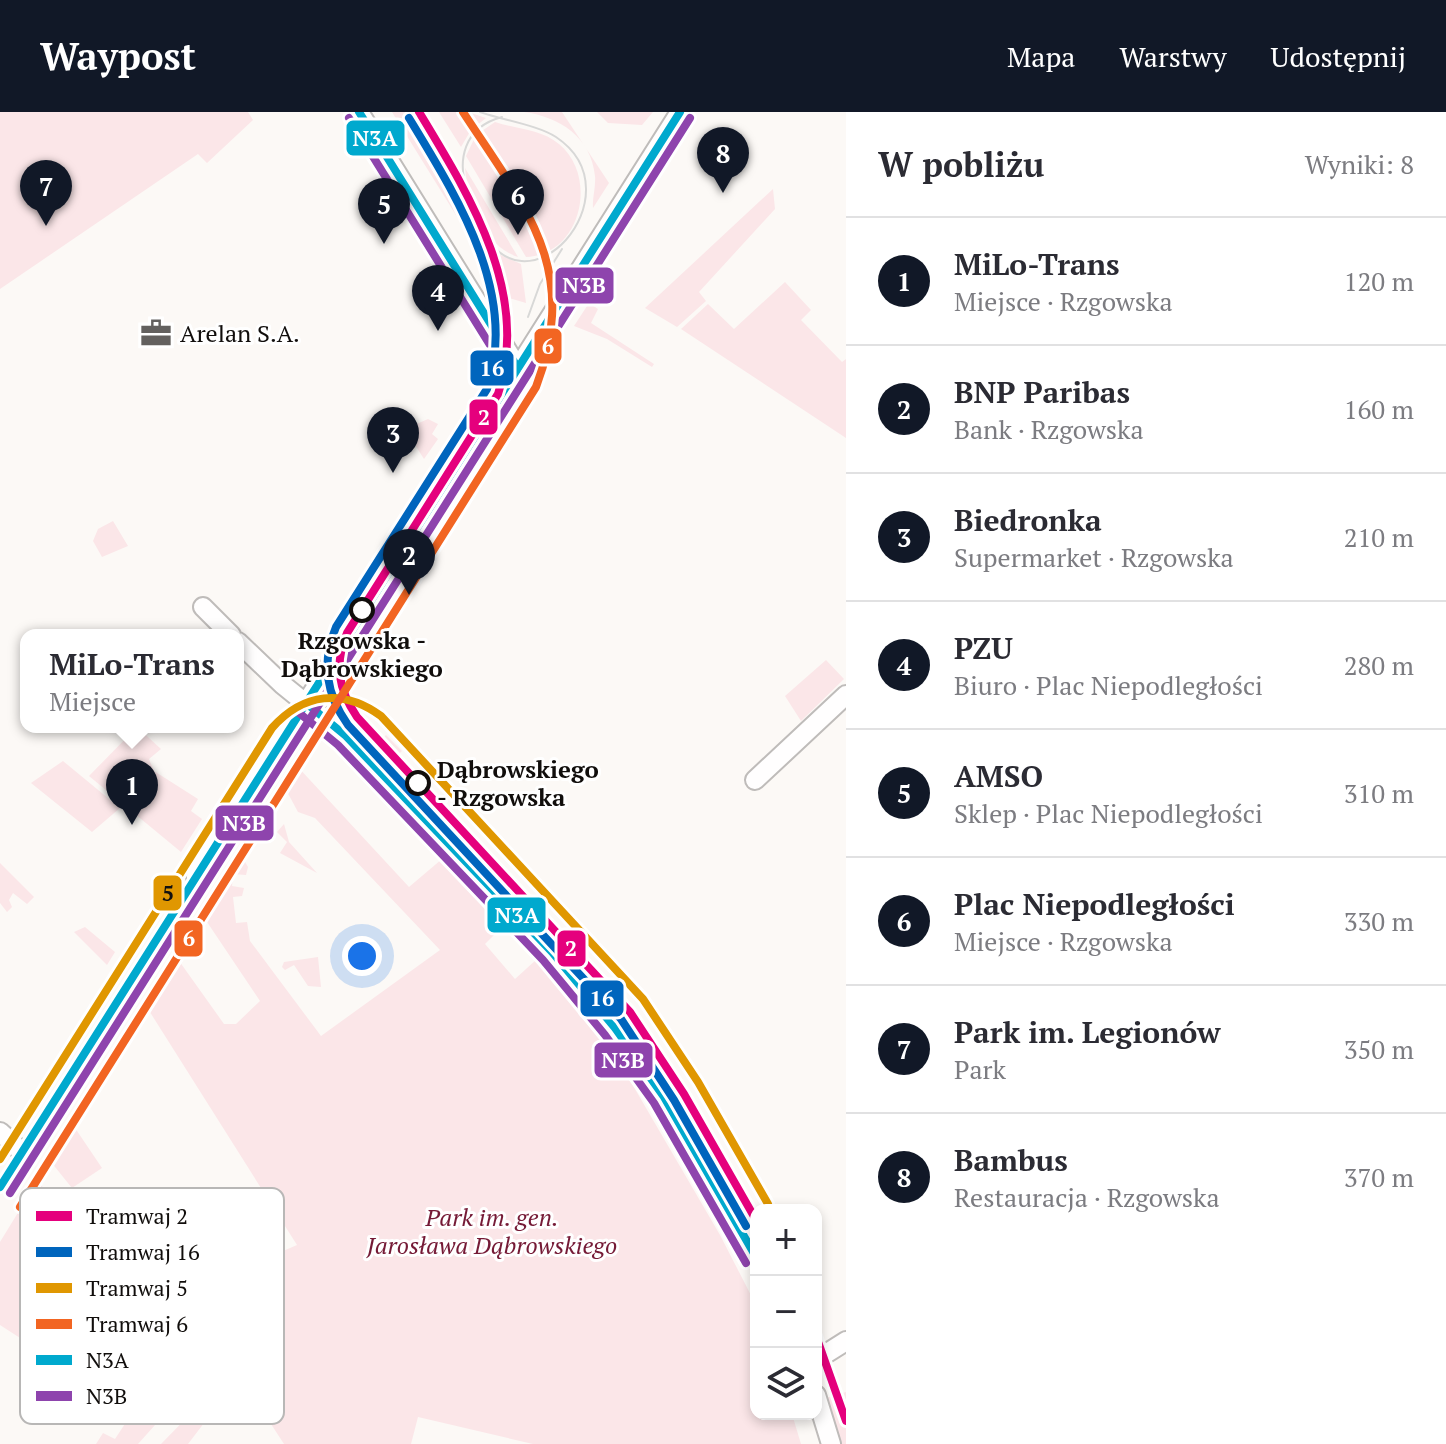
<!DOCTYPE html>
<html lang="pl">
<head>
<meta charset="utf-8">
<style>
  :root { --surface:#fff; --page:#f7f7f7; --text:#2b2b33; --muted:#7c7c81; --line:#e1e1e2; --accent:#111827 }
  body { margin:0; font-family:"PT Serif",serif; background:var(--page); color:var(--text) }
  .controls { position:absolute; right:24px; bottom:24px; display:grid; overflow:hidden; border-radius:16px; box-shadow:0 4px 12px #0003 }
  .controls button { width:72px; height:72px; display:grid; place-items:center; padding:0; border:0; border-bottom:2px solid var(--line); background:var(--surface); color:var(--text); font:40px sans-serif }
  .you { position:absolute; left:362px; top:844px; width:28px; height:28px; margin:-20px; border:6px solid #fff; border-radius:50%; background:#1a73e8; box-shadow:0 0 0 12px #1a73e833 }
  .badge { display:grid; place-items:center; width:52px; height:52px; border-radius:50%; background:var(--accent); color:#fff; font-size:26px; font-weight:700 }
  .pin { position:absolute; translate:-50% -66px; filter:drop-shadow(0 2px 4px #0008) }
  .pin::after { content:''; position:absolute; top:42px; width:28px; height:24px; background:inherit; clip-path:polygon(0 0,100% 0,50% 100%) }
  .popup { position:absolute; left:20px; top:517px; width:224px; height:104px; box-sizing:border-box; display:grid; place-content:center; border-radius:16px; background:var(--surface); filter:drop-shadow(0 2px 6px #0005); font-size:26px; white-space:nowrap; color:var(--muted) }
  .popup b { font-size:30px; color:var(--text) }
  .popup::after { content:''; position:absolute; left:50%; top:100%; margin-left:-16px; border:16px solid transparent; border-top-color:var(--surface) }
  .list { margin:0; padding:0; list-style:none }
  h2 { display:flex; justify-content:space-between; align-items:center; height:104px; margin:0; padding:0 32px; font-size:34px }
  h2 small { font-size:26px; font-weight:400; color:var(--muted) }
  .list li { display:grid; grid-template-columns:52px 1fr auto; gap:24px; align-items:center; box-sizing:border-box; height:128px; padding:0 32px; border-top:2px solid var(--line) }
  .list b { display:block; font-size:30px; white-space:nowrap }
  .list p { margin:0; font-size:26px; white-space:nowrap; color:var(--muted) }
  .list em { font-size:26px; font-style:normal; color:var(--muted) }
  .icon { flex:none; width:44px; height:44px; fill:none; stroke:currentColor; stroke-width:2; stroke-linecap:round; stroke-linejoin:round }
  .map { position:relative; flex:none; width:846px; height:1332px; overflow:hidden }
  header { display:flex; align-items:center; gap:48px; box-sizing:border-box; height:112px; padding:0 40px; background:var(--accent); color:#fff }
  header strong { font-size:38px }
  nav { display:flex; gap:44px; margin-inline-start:auto; font-size:28px }
  main { display:flex }
  aside { flex:1; background:var(--surface) }
  .map>svg:first-child { display:block }
</style>
</head>
<body>
<header>
<strong>Waypost</strong>
<nav><a>Mapa</a><a>Warstwy</a><a>Udostępnij</a></nav>
</header>
<main>
<div class="map">
<svg width="846" height="1332" viewBox="0 0 846 1332">
  <rect width="100%" height="100%" fill="#fcf9f6"/>
  <!-- green -->
  <path fill="#fbe6e8" d="M 0,0 L 248,0 L 253,8 L 207,51 L 198,42 L 0,177 Z
    M 392,0 L 414,0 L 463,80 L 495,166 Z
    M 439,0 L 468,0 L 486,6 L 471,18 L 461,35 Z
    M 524,0 L 562,0 L 609,71 L 593,96 C 592,87 596,75 595,64 C 591,25 560,5 524,0 Z
    M 597,0 L 653,0 L 642,13 L 608,11 Z
    M 495,10 C 516,17 541,17 559,32 C 599,65 581,143 526,145 L 466,44 L 476,23 Z
    M 465,56 L 518,145 C 484,134 468,89 465,56 Z
    M 773,77 L 775,97 L 699,180 L 706,189 L 677,215 L 645,196 Z
    M 492,139 L 521,152 L 526,191 L 509,186 Z
    M 785,170 L 811,198 L 801,208 L 842,250 L 846,247 L 846,326 L 681,217 L 708,192 L 734,217 Z
    M 589,191 L 598,197 L 591,211 L 654,252 L 652,255 L 607,227 L 574,214 Z
    M 428,307 L 438,312 L 432,322 L 438,327 L 424,347 L 405,317 Z
    M 113,409 L 128,434 L 102,445 L 93,429 L 98,417 Z
    M 826,548 L 844,567 L 801,609 L 785,584 Z
    M 137,615 L 161,637 L 149,647 L 154,659 L 198,687 L 191,699 L 202,707 L 181,740 L 89,664 Z
    M 364,619 L 378,631 L 386,623 L 402,639 L 389,651 L 363,624 Z
    M 63,649 L 120,696 L 92,720 L 31,671 Z
    M 297,654 L 409,775 L 442,747 L 505,812 L 485,832 L 515,867 L 537,847 L 628,965 L 720,1123 L 756,1193 L 756,1302 L 792,1302 L 801,1332 L 533,1332 L 418,1305 L 411,1332 L 284,1332 L 230,1249 L 183,1272 L 125,1195 L 116,1202 L 113,1194 L 98,1185 L 65,1237 L 71,1249 L 59,1242 L 51,1246 L 0,1213 L 0,1130 L 38,1068 L 118,1191 L 170,1158 L 191,1188 L 230,1162 L 297,1133 L 148,897 L 177,846 L 224,912 L 236,912 L 260,889 L 203,804 L 241,743 L 248,755 L 246,763 L 233,762 L 232,774 L 244,776 L 242,784 L 233,785 L 236,811 L 247,810 L 250,829 L 321,924 L 440,838 L 315,706 L 298,700 L 284,674 Z
    M 284,712 L 289,730 L 317,761 L 280,741 L 287,730 L 277,720 Z
    M 0,751 L 34,785 L 27,792 L 13,781 L 9,788 L 12,795 L 7,800 L 0,791 Z
    M 85,815 L 115,840 L 107,853 L 74,820 Z
    M 318,845 L 321,875 L 308,874 L 294,853 L 285,858 L 282,855 L 284,850 Z
    M 73,1013 L 102,1056 L 72,1076 L 51,1050 Z
    M 101,1222 L 125,1254 L 95,1244 L 94,1234 Z
    M 846,1280 L 846,1332 L 840,1332 L 826,1286 Z
    M 206,1286 L 215,1288 L 220,1297 L 214,1298 L 188,1332 L 161,1332 Z
    M 140,1289 L 164,1303 L 138,1332 L 96,1332 L 103,1321 L 115,1327 Z"/>
  <g fill="none" stroke-linecap="round" stroke-linejoin="round">
    <defs>
      <path id="minor" d="M 359,0 L 518,256
        M 203,495 L 231,523
        M 238,530 L 283,573 L 346,624 L 584,876 L 664,985 L 756,1145
        M 755,668 L 846,583
        M 196,765 L 680,0
        M 0,1020 L 22,1040
        M 816,1248 L 846,1229
        M 816,1283 L 831,1332"/>
    </defs>
    <!-- minor casing -->
    <use href="#minor" stroke="#bfbcba" stroke-width="22"/>
    <!-- minor -->
    <use href="#minor" stroke="#fffefe" stroke-width="18"/>
    <!-- tram -->
    <path stroke="#d8d8d7" stroke-width="2" d="M 468,81 C 456,48 464,15 502,5
      M 479,111 C 523,214 641,82 556,25 C 538,13 502,8 480,0
      M 528,205 L 540,172 L 562,137"/>
    <defs>
      <path id="bus-1" d="M 359,0 L 518,256
        M 306,591 L 346,624 L 552,840 L 615,916 L 664,985 L 756,1145
        M 0,1075 L 680,0"/>
      <path id="bus-2" d="M 349,6 L 508,262
        M 298,600 L 338,633 L 543,848 L 605,923 L 654,991 L 746,1151
        M 10,1081 L 690,6"/>
    </defs>
    <!-- bus-1 casing -->
    <use href="#bus-1" stroke="#fff" stroke-width="14"/>
    <!-- bus-2 casing -->
    <use href="#bus-2" stroke="#fff" stroke-width="14"/>
    <!-- bus-1 -->
    <use href="#bus-1" stroke="#00a9ce" stroke-width="8"/>
    <!-- bus-2 -->
    <use href="#bus-2" stroke="#8e44ad" stroke-width="8"/>
    <defs>
      <path id="tram-1" d="M 419,0 C 470,84 531,182 498,282 L 347,521 C 334,552 338,577 357,605 L 630,900 L 684,982 L 756,1108
        M 816,1224 L 846,1309"/>
      <path id="tram-2" d="M 409,6 C 457,85 519,182 487,277 L 336,515 C 321,551 326,582 348,613 L 621,907 L 674,988 L 746,1114"/>
      <path id="tram-3" d="M 0,1047 L 272,616 C 303,581 343,576 381,604 L 643,887 L 698,970 L 768,1092"/>
      <path id="tram-4" d="M 20,1095 L 536,275 C 581,156 525,95 463,0"/>
    </defs>
    <!-- tram-1 casing -->
    <use href="#tram-1" stroke="#fff" stroke-width="14"/>
    <!-- tram-2 casing -->
    <use href="#tram-2" stroke="#fff" stroke-width="14"/>
    <!-- tram-3 casing -->
    <use href="#tram-3" stroke="#fff" stroke-width="14"/>
    <!-- tram-4 casing -->
    <use href="#tram-4" stroke="#fff" stroke-width="14"/>
    <!-- tram-1 -->
    <use href="#tram-1" stroke="#e5007d" stroke-width="8"/>
    <!-- tram-2 -->
    <use href="#tram-2" stroke="#0065bd" stroke-width="8"/>
    <!-- tram-3 -->
    <use href="#tram-3" stroke="#e09701" stroke-width="8"/>
    <!-- tram-4 -->
    <use href="#tram-4" stroke="#f26522" stroke-width="8"/>
  </g>
  <!-- icons -->
  <defs>
    <symbol id="office-bare" viewBox="-9 -9 18 18"><path d="M-6-3h4V-5.5h4V-3h4V5H-6ZM-1-4.5V-3h2v-1.5ZM-6 0V1H6V0Z" fill="#63605e" stroke="#fff" stroke-width="2.5" paint-order="stroke"/></symbol>
  </defs>
  <g fill-rule="evenodd">
    <use href="#office-bare" x="134" y="199" width="44" height="44"/>
  </g>
  <!-- markers -->
  <g fill="#fff" stroke="#110e0c" stroke-width="4">
    <circle cx="362" cy="498" r="11"/>
    <circle cx="418" cy="671" r="11"/>
  </g>
  <g text-anchor="middle" dominant-baseline="central" stroke-width="6" stroke-linejoin="round" paint-order="stroke">
    <!-- poi labels -->
    <g font-size="24" fill="#110e0c" stroke="#fff" text-anchor="start">
      <text x="180" y="221">Arelan S.A.</text>
    </g>
    <!-- stop labels -->
    <g font-size="24" font-weight="bold" fill="#110e0c" stroke="#fff">
      <text x="362" y="528">Rzgowska -<tspan x="362" dy="28">Dąbrowskiego</tspan></text>
      <text x="437" y="657" text-anchor="start">Dąbrowskiego<tspan x="437" dy="28">- Rzgowska</tspan></text>
    </g>
    <!-- park labels -->
    <g font-size="24" font-style="italic" fill="#751a36" stroke="#fff">
      <text x="492" y="1105">Park im. gen.<tspan x="492" dy="28">Jarosława Dąbrowskiego</tspan></text>
    </g>
  </g>
  <!-- legend -->
  <rect x="20" y="1076" width="264" height="236" rx="12" fill="#fff" stroke="#b8b7b6" stroke-width="2"/>
  <rect x="36" y="1099" width="36" height="10" fill="#e5007d"/>
  <rect x="36" y="1135" width="36" height="10" fill="#0065bd"/>
  <rect x="36" y="1171" width="36" height="10" fill="#e09701"/>
  <rect x="36" y="1207" width="36" height="10" fill="#f26522"/>
  <rect x="36" y="1243" width="36" height="10" fill="#00a9ce"/>
  <rect x="36" y="1279" width="36" height="10" fill="#8e44ad"/>
  <g font-size="22" fill="#110e0c">
    <text x="86" y="1112">Tramwaj 2</text>
    <text x="86" y="1148">Tramwaj 16</text>
    <text x="86" y="1184">Tramwaj 5</text>
    <text x="86" y="1220">Tramwaj 6</text>
    <text x="86" y="1256">N3A</text>
    <text x="86" y="1292">N3B</text>
  </g>
  <g stroke="#fff" stroke-width="3">
    <rect x="345" y="7" width="61" height="38" rx="8" fill="#00a9ce"/>
    <rect x="554" y="154" width="61" height="39" rx="8" fill="#8e44ad"/>
    <rect x="533" y="215" width="30" height="38" rx="8" fill="#f26522"/>
    <rect x="469" y="237" width="46" height="38" rx="8" fill="#0065bd"/>
    <rect x="468" y="286" width="31" height="38" rx="8" fill="#e5007d"/>
    <rect x="214" y="692" width="61" height="38" rx="8" fill="#8e44ad"/>
    <rect x="152" y="762" width="31" height="38" rx="8" fill="#e09701"/>
    <rect x="486" y="784" width="61" height="38" rx="8" fill="#00a9ce"/>
    <rect x="173" y="807" width="31" height="39" rx="8" fill="#f26522"/>
    <rect x="556" y="817" width="31" height="39" rx="8" fill="#e5007d"/>
    <rect x="579" y="867" width="46" height="39" rx="8" fill="#0065bd"/>
    <rect x="593" y="929" width="61" height="38" rx="8" fill="#8e44ad"/>
  </g>
  <g font-size="22" text-anchor="middle" font-weight="bold" fill="#fff">
    <text x="375" y="34">N3A</text>
    <text x="584" y="181">N3B</text>
    <text x="548" y="242">6</text>
    <text x="492" y="264">16</text>
    <text x="484" y="313">2</text>
    <text x="244" y="719">N3B</text>
    <text x="517" y="811">N3A</text>
    <text x="189" y="834">6</text>
    <text x="571" y="844">2</text>
    <text x="602" y="894">16</text>
    <text x="623" y="956">N3B</text>
  </g>
  <g font-size="22" text-anchor="middle" font-weight="bold" fill="#111">
    <text x="168" y="789">5</text>
  </g>
</svg>
<div class="controls">
<button>+</button>
<button>−</button>
<button><svg class="icon" aria-label="layers" viewBox="0 0 24 24"><path d="M12 4l9 5-9 5-9-5zM3 14l9 5 9-5"/></svg></button>
</div>
<div class="you"></div>
<div class="pin badge" style="left:132px;top:713px">1</div>
<div class="popup"><b>MiLo-Trans</b>Miejsce</div>
<div class="pin badge" style="left:409px;top:483px">2</div>
<div class="pin badge" style="left:393px;top:361px">3</div>
<div class="pin badge" style="left:438px;top:219px">4</div>
<div class="pin badge" style="left:384px;top:132px">5</div>
<div class="pin badge" style="left:518px;top:123px">6</div>
<div class="pin badge" style="left:46px;top:114px">7</div>
<div class="pin badge" style="left:723px;top:81px">8</div>
</div>
<aside>
<h2>W pobliżu<small>Wyniki: 8</small></h2>
<ul class="list">
<li><span class="badge">1</span><div><b>MiLo-Trans</b><p>Miejsce · Rzgowska</p></div><em>120 m</em></li>
<li><span class="badge">2</span><div><b>BNP Paribas</b><p>Bank · Rzgowska</p></div><em>160 m</em></li>
<li><span class="badge">3</span><div><b>Biedronka</b><p>Supermarket · Rzgowska</p></div><em>210 m</em></li>
<li><span class="badge">4</span><div><b>PZU</b><p>Biuro · Plac Niepodległości</p></div><em>280 m</em></li>
<li><span class="badge">5</span><div><b>AMSO</b><p>Sklep · Plac Niepodległości</p></div><em>310 m</em></li>
<li><span class="badge">6</span><div><b>Plac Niepodległości</b><p>Miejsce · Rzgowska</p></div><em>330 m</em></li>
<li><span class="badge">7</span><div><b>Park im. Legionów</b><p>Park</p></div><em>350 m</em></li>
<li><span class="badge">8</span><div><b>Bambus</b><p>Restauracja · Rzgowska</p></div><em>370 m</em></li>
</ul>
</aside>
</main>
</body>
</html>
